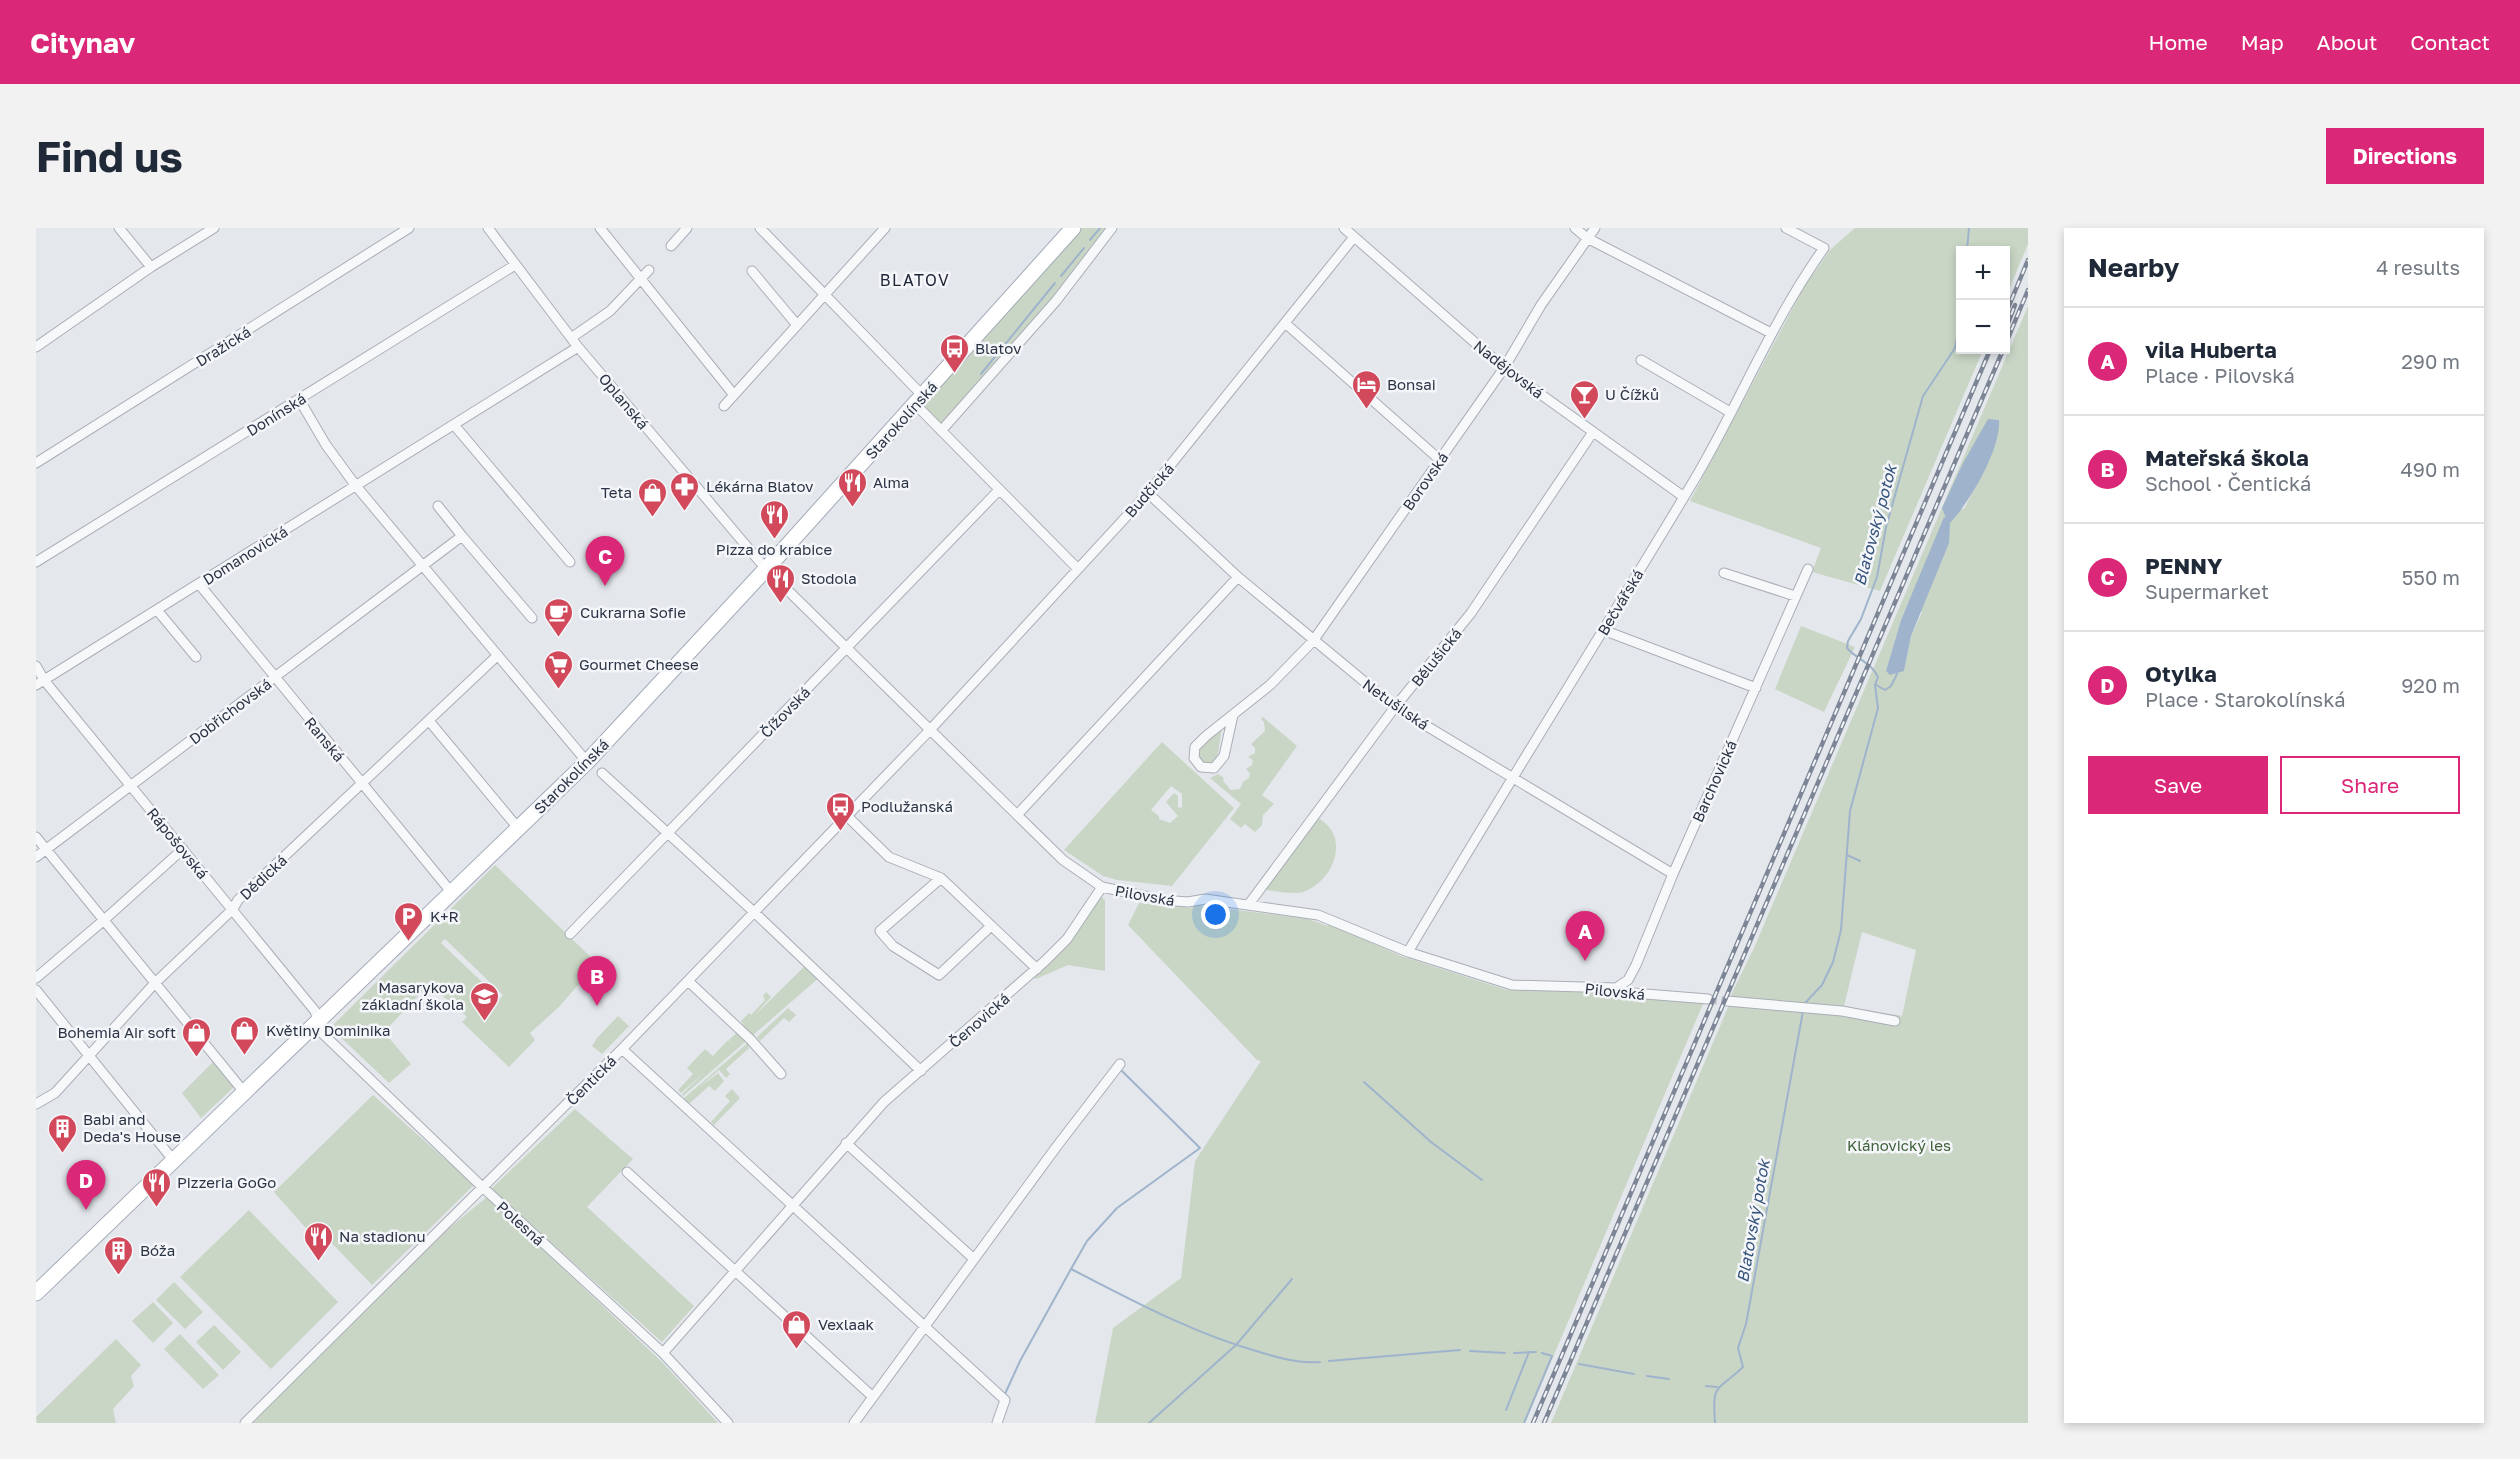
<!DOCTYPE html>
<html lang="en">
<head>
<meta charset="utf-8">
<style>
  :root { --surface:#fff; --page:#f2f2f3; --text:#1f2937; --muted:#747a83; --line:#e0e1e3; --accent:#db2777 }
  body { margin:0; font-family:"Golos Text",sans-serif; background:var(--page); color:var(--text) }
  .controls { position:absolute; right:18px; top:18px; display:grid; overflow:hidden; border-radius:0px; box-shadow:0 3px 9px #0003 }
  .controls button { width:54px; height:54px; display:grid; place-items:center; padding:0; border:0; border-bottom:2px solid var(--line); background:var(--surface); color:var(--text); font:30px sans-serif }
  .you { position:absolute; left:1180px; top:687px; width:21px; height:21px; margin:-15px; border:4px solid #fff; border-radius:50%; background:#1a73e8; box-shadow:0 0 0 9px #1a73e833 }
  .badge { display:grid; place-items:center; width:39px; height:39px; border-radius:50%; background:var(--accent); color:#fff; font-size:20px; font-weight:700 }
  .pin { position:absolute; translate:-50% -50px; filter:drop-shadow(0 2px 3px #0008) }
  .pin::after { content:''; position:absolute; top:32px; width:21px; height:18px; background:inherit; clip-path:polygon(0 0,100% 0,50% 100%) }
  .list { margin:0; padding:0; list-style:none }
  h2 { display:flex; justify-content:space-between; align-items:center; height:78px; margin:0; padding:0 24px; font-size:26px }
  h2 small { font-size:20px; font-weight:400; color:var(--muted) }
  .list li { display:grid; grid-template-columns:39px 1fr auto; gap:18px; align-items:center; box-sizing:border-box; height:108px; padding:0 24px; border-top:2px solid var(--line) }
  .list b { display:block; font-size:22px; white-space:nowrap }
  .list p { margin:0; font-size:20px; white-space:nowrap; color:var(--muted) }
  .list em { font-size:20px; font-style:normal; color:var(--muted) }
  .actions { display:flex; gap:12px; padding:18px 24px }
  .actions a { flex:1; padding:14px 0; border:2px solid var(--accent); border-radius:0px; text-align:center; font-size:21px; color:var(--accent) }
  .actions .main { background:var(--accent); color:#fff }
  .map { position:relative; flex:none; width:1992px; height:1195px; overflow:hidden; border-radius:0px }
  header { display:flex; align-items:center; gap:36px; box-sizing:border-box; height:84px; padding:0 30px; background:var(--accent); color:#fff }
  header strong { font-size:28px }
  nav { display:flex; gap:33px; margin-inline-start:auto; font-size:21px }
  .intro { display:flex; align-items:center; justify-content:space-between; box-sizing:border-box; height:144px; padding:0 36px }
  h1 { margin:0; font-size:42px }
  .button { padding:15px 27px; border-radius:0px; background:var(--accent); color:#fff; font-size:21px; font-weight:700 }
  main { display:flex; gap:36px; padding:0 36px }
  aside { flex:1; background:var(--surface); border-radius:0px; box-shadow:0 3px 9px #0003 }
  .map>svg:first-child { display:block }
</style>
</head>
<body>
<header>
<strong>Citynav</strong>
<nav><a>Home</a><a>Map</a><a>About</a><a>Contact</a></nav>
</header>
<div class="intro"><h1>Find us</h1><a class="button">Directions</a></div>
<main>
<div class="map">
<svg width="1992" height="1195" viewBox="0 0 1992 1195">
  <rect width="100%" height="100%" fill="#e4e7ec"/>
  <!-- green -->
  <path fill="#c9d6c5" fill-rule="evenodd" d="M 1038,0 L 1077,0 L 905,203 L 880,177 Z
    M 1819,0 L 1992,0 L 1992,16 L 1970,69 L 1970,22 L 1924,22 L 1924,122 L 1947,122 L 1844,363 L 1776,344 L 1785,320 L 1654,273 L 1768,59 L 1795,21 Z
    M 1992,78 L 1992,1195 L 1515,1195 L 1696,770 L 1694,769 L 1718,720 ZM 1927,235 L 1945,248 L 1928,281 L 1907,280 ZM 1873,373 L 1886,384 L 1875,408 L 1868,443 L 1850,443 L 1865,392 ZM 1826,704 L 1880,722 L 1866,788 L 1808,778 Z
    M 1765,398 L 1819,419 L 1788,484 L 1739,461 Z
    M 1227,489 L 1261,518 L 1226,567 L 1238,576 L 1227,587 L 1226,597 L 1219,604 L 1209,596 L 1205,600 L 1194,591 L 1205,576 L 1174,550 L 1182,546 L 1188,550 L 1187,553 L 1195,562 L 1204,561 L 1207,554 L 1213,550 L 1214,545 L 1210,541 L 1216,537 L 1217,532 L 1212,529 L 1219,525 L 1219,520 L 1215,516 L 1229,503 L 1228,494 L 1225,491 Z
    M 1186,500 L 1181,531 L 1175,537 L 1167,536 L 1160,527 L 1162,520 Z
    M 1126,514 L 1198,580 L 1136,658 L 1081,652 L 1067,648 L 1028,622 ZM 1135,558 L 1146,566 L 1146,580 L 1142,579 L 1142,568 L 1138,565 L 1130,574 L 1142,588 L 1134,595 L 1123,591 L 1123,588 L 1115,582 Z
    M 1282,590 C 1316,609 1297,654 1267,664 C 1257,667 1240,663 1229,662 Z
    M 459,637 L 561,735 L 523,779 L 494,805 L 499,812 L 473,839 L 426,794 L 431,789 L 393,756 L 348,804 L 375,836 L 353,855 L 299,804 L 298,796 ZM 409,711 L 467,767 L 464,771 L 405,715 Z
    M 1064,668 L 1069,672 L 1069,743 L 1032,737 L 1000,751 L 998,749 Z
    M 1103,675 L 1156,680 L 1161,677 L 1272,691 L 1292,698 L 1293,695 L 1365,728 L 1471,762 L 1579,765 L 1667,776 L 1489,1195 L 1059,1195 L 1077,1100 L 1145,1050 L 1159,933 L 1225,833 L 1221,832 L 1092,697 Z
    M 771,736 L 785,748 L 647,868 L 646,866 L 668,845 L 645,865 L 642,862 L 657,846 L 651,840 L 669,821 L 677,828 L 692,812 L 697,817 L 693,812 L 708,798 L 705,793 L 713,785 L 715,787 L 729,772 L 727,768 L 730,764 L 735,769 L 717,789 Z
    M 752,780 L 760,787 L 753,794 L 748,790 L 724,813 L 721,809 Z
    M 582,788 L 593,798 L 566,826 L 556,818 L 561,810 Z
    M 714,813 L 717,820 L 712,817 L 713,820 L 690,841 L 694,846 L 690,850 L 683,842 L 661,861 L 682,845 L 688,853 L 679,863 L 673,858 L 653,876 L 647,871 Z
    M 177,834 L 198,859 L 165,890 L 146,865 Z
    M 696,861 L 704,870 L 678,897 L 675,894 L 694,873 L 689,868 Z
    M 337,867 L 438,957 L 336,1057 L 288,1007 L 282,1014 L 238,964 Z
    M 539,881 L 597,931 L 551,979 L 658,1078 L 626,1114 L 455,961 Z
    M 451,969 L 626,1134 L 682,1195 L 214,1195 L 402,1009 Z
    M 213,982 L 302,1074 L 235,1141 L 144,1049 Z
    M 138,1054 L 167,1084 L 149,1101 L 120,1072 Z
    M 117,1074 L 137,1095 L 117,1115 L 96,1093 Z
    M 178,1097 L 205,1124 L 187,1142 L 160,1114 Z
    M 144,1106 L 183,1147 L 167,1161 L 128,1121 Z
    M 80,1111 L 105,1137 L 95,1148 L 98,1158 L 77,1181 L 80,1195 L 1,1195 L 0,1189 Z"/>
  <!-- water -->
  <path fill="#9fb4cc" d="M 1952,191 L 1963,192 C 1965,221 1934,274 1914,295 L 1913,315 L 1875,408 L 1868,443 L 1854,447 L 1850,443 L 1865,392 L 1908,289 L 1910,290 L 1906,280 L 1927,235 Z"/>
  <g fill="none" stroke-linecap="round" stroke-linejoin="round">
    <!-- stream -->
    <path stroke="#9fb4cc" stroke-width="2" d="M 1054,12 L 1064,0
      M 1931,22 L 1933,0
      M 1025,48 L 1048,20
      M 945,146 L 1019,55
      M 1840,457 L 1849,462 L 1855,458 L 1861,446
      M 1811,627 L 1824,633
      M 1769,775 L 1786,757 L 1797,734 L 1805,702 L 1814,583 L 1842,480 L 1839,457 L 1842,449 C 1835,434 1820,431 1811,420 L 1812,413 L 1825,391 L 1841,349 L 1850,299 L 1887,168 L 1919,120 L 1924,93
      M 1328,854 L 1395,914 L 1446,952
      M 1035,1041 L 1051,1013 L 1081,980 L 1164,920 L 1085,842
      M 1434,1123 L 1469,1125
      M 1478,1125 L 1500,1124
      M 1293,1133 L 1424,1122
      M 1543,1136 L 1598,1146
      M 1611,1148 L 1633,1151
      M 1670,1158 L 1681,1159
      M 969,1166 L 984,1133 L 1035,1041 C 1096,1072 1154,1104 1220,1123 C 1240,1129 1262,1136 1284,1134
      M 1470,1182 L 1493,1124
      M 1113,1195 L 1200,1117 L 1256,1051
      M 1488,1195 L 1516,1128 L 1506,1125
      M 1679,1195 C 1676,1154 1680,1165 1707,1139 L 1702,1120 L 1710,1096 L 1767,783"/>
    <!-- minor-tunnel -->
    <path stroke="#bfc3cb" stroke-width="9" stroke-dasharray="9 4.5" stroke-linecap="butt" d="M 1672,771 L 1691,773"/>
    <defs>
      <path id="minor" d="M 83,0 L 115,39
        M 452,0 L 542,119 L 730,341 L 1027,632 L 1066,659 L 1127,672 L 1152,674 L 1169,671 L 1282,687 L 1372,724 L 1476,757 L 1580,760 L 1597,765 L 1672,771
        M 564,0 L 698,167
        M 724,0 L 887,168
        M 1308,0 L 1468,140 L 1648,269
        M 1539,0 L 1551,10 L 1735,105
        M 635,18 L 651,0
        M 716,43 L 761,97
        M 1249,95 L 1404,232
        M 535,110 L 574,83 L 613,42
        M 0,119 L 115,39 L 178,0
        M 1605,132 L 1694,184
        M 263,171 L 290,217 L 320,258 L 551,534
        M 880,177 L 1042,341
        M 688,178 L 849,0
        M 418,197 L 534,334
        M 905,203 L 1020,73 L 1076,0
        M 0,235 L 373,0
        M 1112,265 L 1202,349 L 1359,479 L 1637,646
        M 426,308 L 496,390
        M 0,334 L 479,37
        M 1688,345 L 1759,368
        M 163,356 L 416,665
        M 121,382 L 160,429
        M 1567,402 L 1720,460
        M 0,438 L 8,452 L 279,783 L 286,805 L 440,953 L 627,1125 L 692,1195
        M 0,457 L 542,119
        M 1197,487 L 1188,528 L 1178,540 L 1165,539 L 1158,530 L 1159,519 L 1170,508 L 1234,457 L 1277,413 L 1468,140 L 1505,77 L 1559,0
        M 394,494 L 482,600
        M 566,545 L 718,684 L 885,843
        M 981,587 L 1202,349
        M 811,588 L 853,629 L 905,650 L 1001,741
        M 0,609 L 208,864
        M 0,629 L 426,308 L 402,278
        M 905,650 L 844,703 L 857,718 L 903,747 L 955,698
        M 1213,676 L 1359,479 L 1435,385 L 1557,204
        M 534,706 L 963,262
        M 1372,724 C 1465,566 1563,411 1657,254 C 1703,177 1735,94 1788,20 L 1750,0
        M 0,750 L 68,692 L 147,621
        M 652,753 L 714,811 L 745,846
        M 1580,760 L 1592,752 L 1600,737 L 1637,646 L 1772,341
        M 0,762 L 138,933
        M 1691,773 L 1806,783 L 1859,793
        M 586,821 L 969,1172 L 961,1195
        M 0,876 L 19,865 L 119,755 L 197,681 L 202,672 L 462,427
        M 810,915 L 938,1031
        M 591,944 L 837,1169
        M 627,1125 L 848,874 L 1009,733 L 1031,711 L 1066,659
        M 209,1195 L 586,821 L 893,503 L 1112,265 L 1318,9
        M 818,1195 L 1021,918 L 1084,836"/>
      <path id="primary" d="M 0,1065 L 551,534 L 741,329 L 1037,0"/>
    </defs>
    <!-- minor casing -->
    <use href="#minor" stroke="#a9aeb7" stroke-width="11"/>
    <!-- primary casing -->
    <use href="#primary" stroke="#a3abb8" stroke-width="17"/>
    <!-- minor -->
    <use href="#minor" stroke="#f7f8fa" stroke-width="9"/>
    <!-- primary -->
    <use href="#primary" stroke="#fff" stroke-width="15"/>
    <defs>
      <path id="rail" d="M 1970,85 L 1992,32
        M 1970,100 L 1979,77
        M 1970,115 L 1992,62
        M 1497,1195 L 1954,122
        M 1508,1195 L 1967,122"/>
    </defs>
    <!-- rail casing -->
    <use href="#rail" stroke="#7d8696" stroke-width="4.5"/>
    <!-- rail -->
    <use href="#rail" stroke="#f4f6f9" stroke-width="2" stroke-dasharray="7" stroke-linecap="butt"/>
  </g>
  <!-- icons -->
  <defs>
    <symbol id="bus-pin" viewBox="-11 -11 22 30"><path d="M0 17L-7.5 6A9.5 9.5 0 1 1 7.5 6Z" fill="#d1495b" stroke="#f4f6f9"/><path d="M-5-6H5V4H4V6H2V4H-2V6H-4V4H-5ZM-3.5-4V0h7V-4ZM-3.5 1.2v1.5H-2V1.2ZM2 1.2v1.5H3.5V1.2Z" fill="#fff"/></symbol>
    <symbol id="hotel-pin" viewBox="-11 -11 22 30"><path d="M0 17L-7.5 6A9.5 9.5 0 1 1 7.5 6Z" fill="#d1495b" stroke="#f4f6f9"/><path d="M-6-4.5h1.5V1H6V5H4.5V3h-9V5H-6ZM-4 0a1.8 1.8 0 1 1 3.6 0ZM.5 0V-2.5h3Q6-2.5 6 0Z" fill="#fff"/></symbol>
    <symbol id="bar-pin" viewBox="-11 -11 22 30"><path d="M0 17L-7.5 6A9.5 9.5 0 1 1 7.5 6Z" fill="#d1495b" stroke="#f4f6f9"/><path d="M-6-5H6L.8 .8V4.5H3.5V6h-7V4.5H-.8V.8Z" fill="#fff"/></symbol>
    <symbol id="restaurant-pin" viewBox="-11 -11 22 30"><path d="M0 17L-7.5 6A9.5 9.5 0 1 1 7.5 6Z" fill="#d1495b" stroke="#f4f6f9"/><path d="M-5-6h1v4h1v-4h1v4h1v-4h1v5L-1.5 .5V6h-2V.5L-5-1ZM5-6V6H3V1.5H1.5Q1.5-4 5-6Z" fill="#fff"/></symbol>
    <symbol id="pharmacy-pin" viewBox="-11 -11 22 30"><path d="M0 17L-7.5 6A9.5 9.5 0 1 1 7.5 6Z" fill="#d1495b" stroke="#f4f6f9"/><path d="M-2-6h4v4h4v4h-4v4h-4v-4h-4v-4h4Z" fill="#fff"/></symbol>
    <symbol id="shop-pin" viewBox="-11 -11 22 30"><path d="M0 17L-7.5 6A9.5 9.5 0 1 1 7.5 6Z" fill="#d1495b" stroke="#f4f6f9"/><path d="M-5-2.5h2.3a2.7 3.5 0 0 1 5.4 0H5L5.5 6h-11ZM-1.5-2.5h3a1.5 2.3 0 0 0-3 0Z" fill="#fff"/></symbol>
    <symbol id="cafe-pin" viewBox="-11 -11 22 30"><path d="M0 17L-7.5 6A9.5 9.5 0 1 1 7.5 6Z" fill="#d1495b" stroke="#f4f6f9"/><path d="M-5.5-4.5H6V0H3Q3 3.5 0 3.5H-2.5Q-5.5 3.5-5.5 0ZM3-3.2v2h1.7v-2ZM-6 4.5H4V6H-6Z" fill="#fff"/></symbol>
    <symbol id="supermarket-pin" viewBox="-11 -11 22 30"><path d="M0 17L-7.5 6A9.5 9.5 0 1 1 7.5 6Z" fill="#d1495b" stroke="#f4f6f9"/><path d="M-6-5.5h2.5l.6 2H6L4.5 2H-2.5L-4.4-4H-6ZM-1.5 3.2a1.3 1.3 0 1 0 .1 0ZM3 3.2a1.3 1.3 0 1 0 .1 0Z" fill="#fff"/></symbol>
    <symbol id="parking-pin" viewBox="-11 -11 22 30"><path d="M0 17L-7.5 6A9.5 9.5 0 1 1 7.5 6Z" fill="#d1495b" stroke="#f4f6f9"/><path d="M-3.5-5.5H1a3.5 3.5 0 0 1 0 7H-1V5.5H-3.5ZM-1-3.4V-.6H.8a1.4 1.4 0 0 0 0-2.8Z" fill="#fff"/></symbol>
    <symbol id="school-pin" viewBox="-11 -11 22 30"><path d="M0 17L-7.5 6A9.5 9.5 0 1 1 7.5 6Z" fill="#d1495b" stroke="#f4f6f9"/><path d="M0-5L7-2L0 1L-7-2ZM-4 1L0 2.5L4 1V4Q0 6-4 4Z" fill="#fff"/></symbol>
    <symbol id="building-pin" viewBox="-11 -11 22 30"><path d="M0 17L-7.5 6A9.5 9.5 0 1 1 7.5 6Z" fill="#d1495b" stroke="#f4f6f9"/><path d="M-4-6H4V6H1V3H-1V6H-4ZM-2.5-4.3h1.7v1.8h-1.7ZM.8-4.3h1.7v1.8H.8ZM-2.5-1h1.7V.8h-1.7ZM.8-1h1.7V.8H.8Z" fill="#fff"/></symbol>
  </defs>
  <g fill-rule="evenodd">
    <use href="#bus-pin" x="902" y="104" width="33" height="45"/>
    <use href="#hotel-pin" x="1314" y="140" width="33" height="45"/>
    <use href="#bar-pin" x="1532" y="150" width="33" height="45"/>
    <use href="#restaurant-pin" x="800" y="238" width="33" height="45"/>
    <use href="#pharmacy-pin" x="632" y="242" width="33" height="45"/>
    <use href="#shop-pin" x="600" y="248" width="33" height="45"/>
    <use href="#restaurant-pin" x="722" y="270" width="33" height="45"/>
    <use href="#restaurant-pin" x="728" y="334" width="33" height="45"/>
    <use href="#cafe-pin" x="506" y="368" width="33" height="45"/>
    <use href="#supermarket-pin" x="506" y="420" width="33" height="45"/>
    <use href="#bus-pin" x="788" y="562" width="33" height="45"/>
    <use href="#parking-pin" x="356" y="672" width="33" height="45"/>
    <use href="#school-pin" x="432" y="752" width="33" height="45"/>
    <use href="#shop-pin" x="192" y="786" width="33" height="45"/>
    <use href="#shop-pin" x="144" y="788" width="33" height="45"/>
    <use href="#building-pin" x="10" y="884" width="33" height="45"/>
    <use href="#restaurant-pin" x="104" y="938" width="33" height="45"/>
    <use href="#restaurant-pin" x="266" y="992" width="33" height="45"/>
    <use href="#building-pin" x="66" y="1006" width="33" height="45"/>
    <use href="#shop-pin" x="744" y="1080" width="33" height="45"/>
  </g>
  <g text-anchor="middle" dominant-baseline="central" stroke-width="5" stroke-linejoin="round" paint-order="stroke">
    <!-- street labels -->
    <g font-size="15" fill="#2b3445" stroke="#f4f6f9">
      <text transform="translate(187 118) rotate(-32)">Dražická</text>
      <text transform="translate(1473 141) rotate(38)">Nadějovská</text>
      <text transform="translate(588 173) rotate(50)">Oplanská</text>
      <text transform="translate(240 186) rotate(-32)">Donínská</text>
      <text transform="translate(865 192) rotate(-48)">Starokolínská</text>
      <text transform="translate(1389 253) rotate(-55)">Borovská</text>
      <text transform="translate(1113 262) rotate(-49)">Budčická</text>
      <text transform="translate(209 327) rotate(-32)">Domanovická</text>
      <text transform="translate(1584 374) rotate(-59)">Bečvářská</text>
      <text transform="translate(1400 429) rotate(-51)">Bělušická</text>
      <text transform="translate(1360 476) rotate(35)">Netušilská</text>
      <text transform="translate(194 483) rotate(-37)">Dobřichovská</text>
      <text transform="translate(749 484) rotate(-46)">Čížovská</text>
      <text transform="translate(289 511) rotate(50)">Ranská</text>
      <text transform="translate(535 548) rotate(-45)">Starokolínská</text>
      <text transform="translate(1678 553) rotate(-66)">Barchovická</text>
      <text transform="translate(142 615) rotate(51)">Rápošovská</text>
      <text transform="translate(227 649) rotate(-43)">Dědická</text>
      <text transform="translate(1109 667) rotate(10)">Pilovská</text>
      <text transform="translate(1579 763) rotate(6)">Pilovská</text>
      <text transform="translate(943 792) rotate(-41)">Čenovická</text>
      <text transform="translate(555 852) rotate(-45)">Čentická</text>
      <text transform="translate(485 995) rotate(42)">Polesná</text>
    </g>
    <!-- poi labels -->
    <g font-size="15" fill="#2b3445" stroke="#f4f6f9" text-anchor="start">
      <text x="939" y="120">Blatov</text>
      <text x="1351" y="156">Bonsai</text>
      <text x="1569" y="166">U Čížků</text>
      <text x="837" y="254">Alma</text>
      <text x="670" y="258">Lékárna Blatov</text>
      <text x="596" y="264" text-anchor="end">Teta</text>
      <text x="738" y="321" text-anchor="middle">Pizza do krabice</text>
      <text x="765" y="350">Stodola</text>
      <text x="544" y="384">Cukrarna Sofie</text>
      <text x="543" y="436">Gourmet Cheese</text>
      <text x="825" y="578">Podlužanská</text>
      <text x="394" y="688">K+R</text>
      <text x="428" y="759" text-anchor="end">Masarykova<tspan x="428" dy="17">základní škola</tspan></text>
      <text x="230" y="802">Květiny Dominika</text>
      <text x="140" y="804" text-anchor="end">Bohemia Air soft</text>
      <text x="47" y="891">Babi and<tspan x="47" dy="17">Deda's House</tspan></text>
      <text x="141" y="954">Pizzeria GoGo</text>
      <text x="303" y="1008">Na stadionu</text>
      <text x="104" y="1022">Bóža</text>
      <text x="782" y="1096">Vexlaak</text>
    </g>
    <!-- park labels -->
    <g font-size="15" fill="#3f6138" stroke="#f4f6f9">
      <text x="1863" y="917">Klánovický les</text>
    </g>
    <!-- neighbourhood labels -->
    <g font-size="16" letter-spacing="1.5" fill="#1d2536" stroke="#f4f6f9">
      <text x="879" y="52">BLATOV</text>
    </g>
    <!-- water labels -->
    <g font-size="16" font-style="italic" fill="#34527a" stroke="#f4f6f9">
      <text transform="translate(1839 297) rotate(-75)">Blatovský potok</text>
      <text transform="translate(1717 993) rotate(-80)">Blatovský potok</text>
    </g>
  </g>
</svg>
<div class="controls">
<button>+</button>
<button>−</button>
</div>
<div class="you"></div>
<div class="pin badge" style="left:1549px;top:733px">A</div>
<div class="pin badge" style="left:561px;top:778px">B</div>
<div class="pin badge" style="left:569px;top:358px">C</div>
<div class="pin badge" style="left:50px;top:982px">D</div>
</div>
<aside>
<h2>Nearby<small>4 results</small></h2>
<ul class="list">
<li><span class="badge">A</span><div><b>vila Huberta</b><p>Place · Pilovská</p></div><em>290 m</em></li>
<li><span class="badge">B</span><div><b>Mateřská škola</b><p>School · Čentická</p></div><em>490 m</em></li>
<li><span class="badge">C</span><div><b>PENNY</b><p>Supermarket</p></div><em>550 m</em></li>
<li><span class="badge">D</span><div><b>Otylka</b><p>Place · Starokolínská</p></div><em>920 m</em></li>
</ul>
<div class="actions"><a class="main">Save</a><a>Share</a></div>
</aside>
</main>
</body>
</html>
